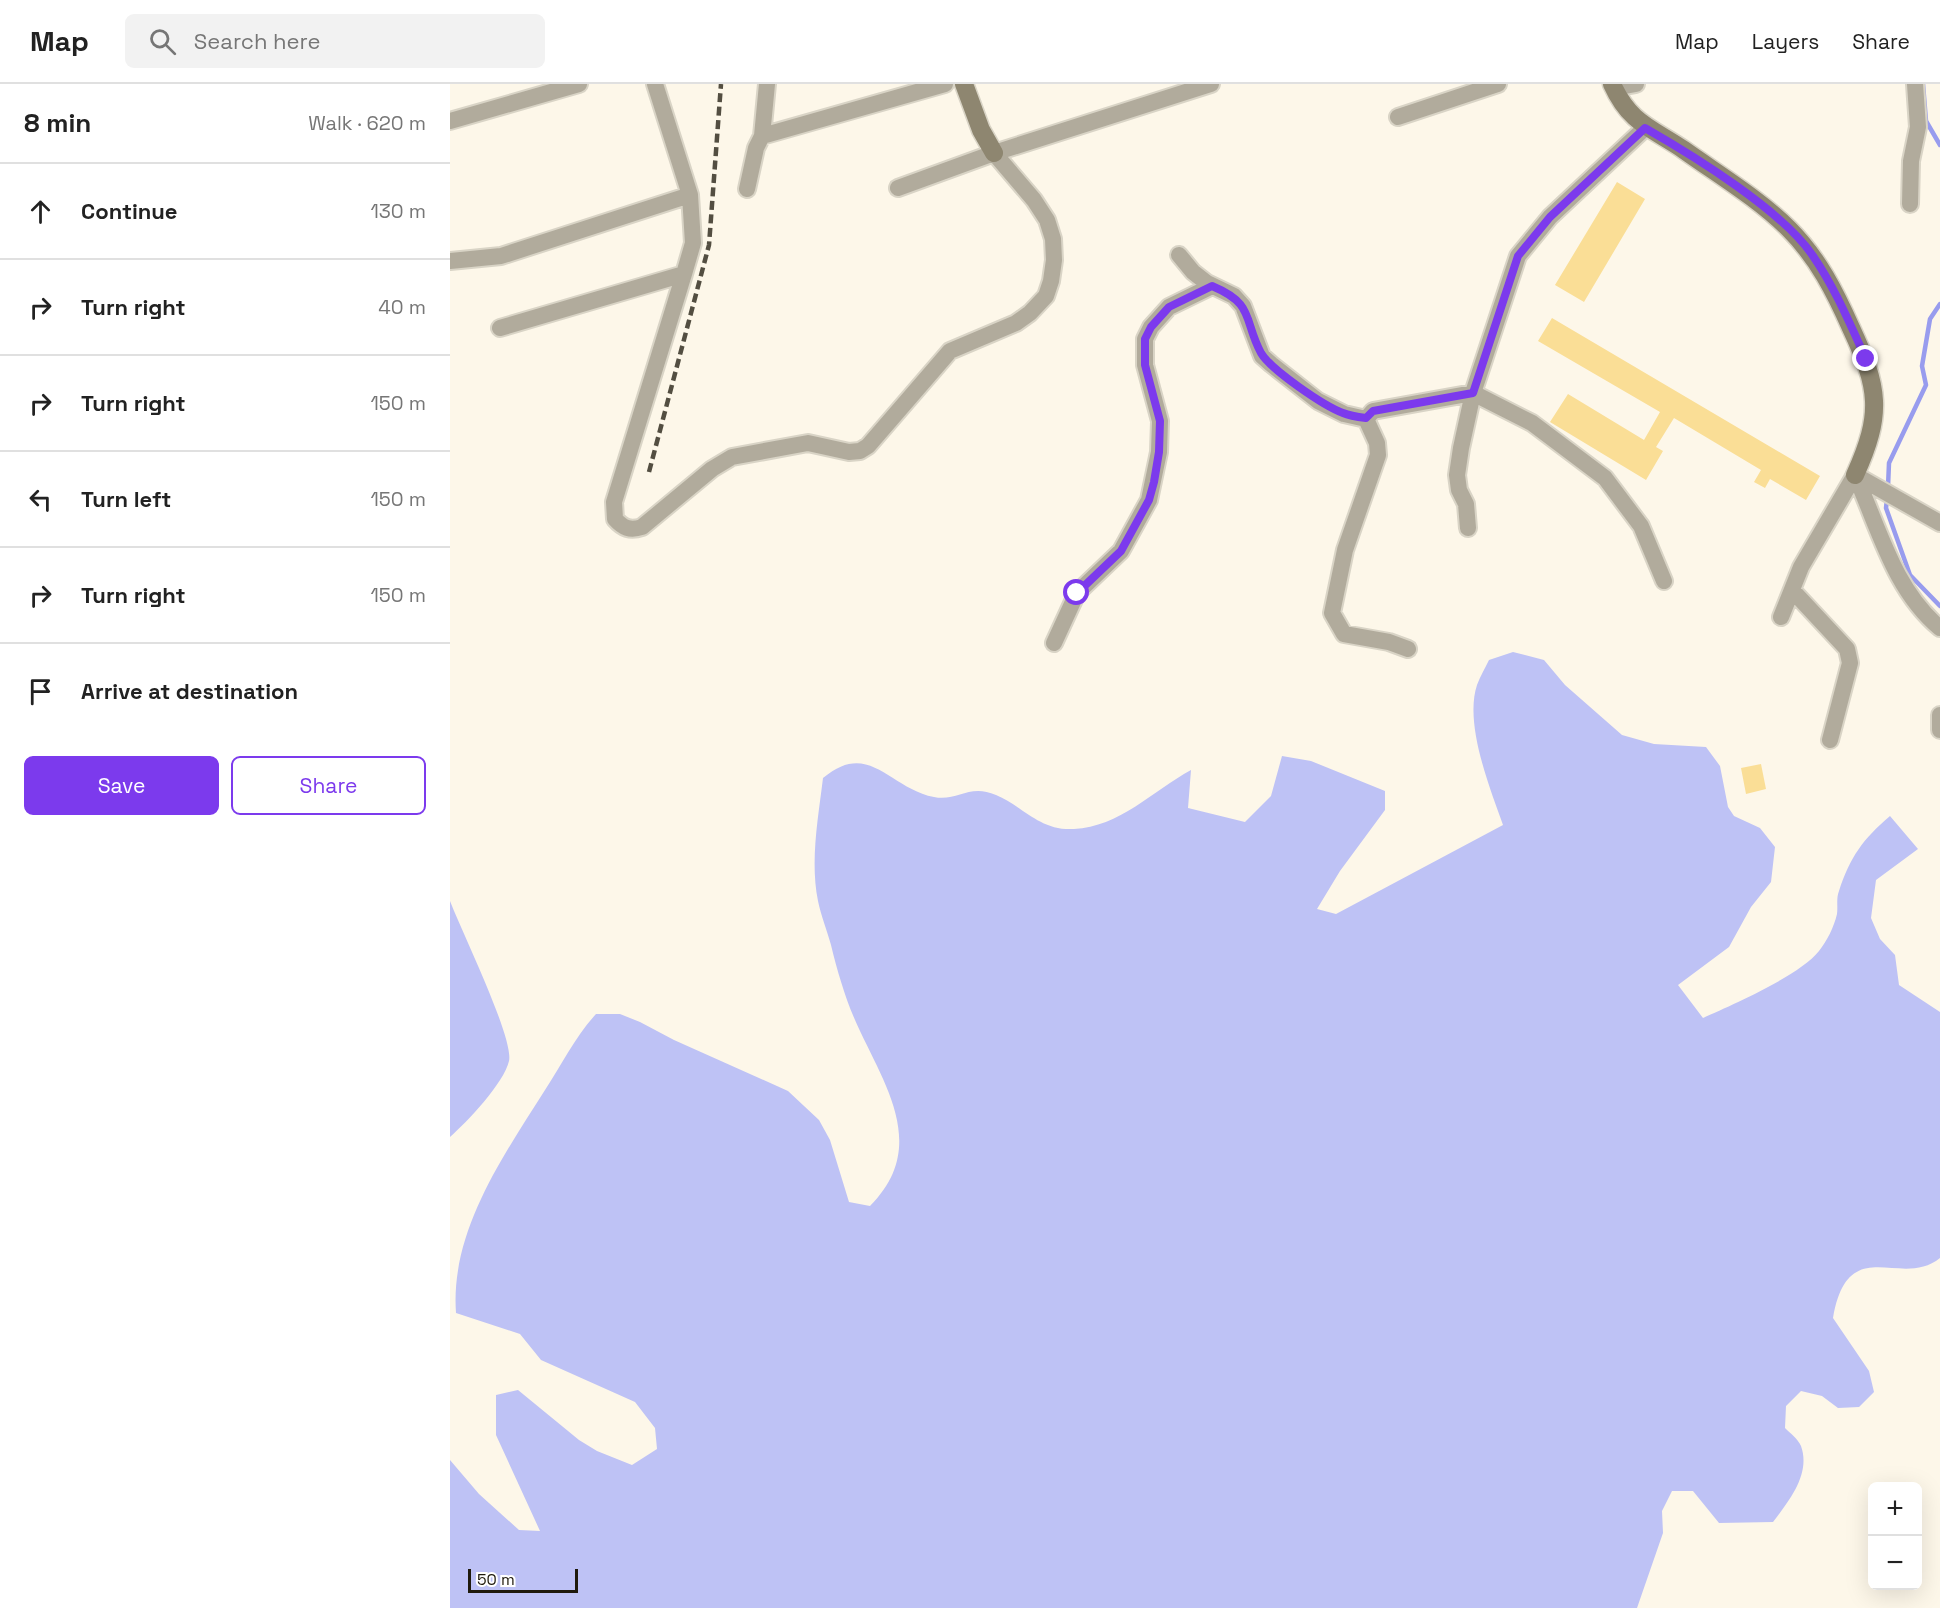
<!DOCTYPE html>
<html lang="en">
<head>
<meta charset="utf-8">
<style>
  :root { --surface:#fff; --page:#f2f2f2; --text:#222; --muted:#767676; --line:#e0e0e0; --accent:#7c3aed }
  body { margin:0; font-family:"Space Grotesk",sans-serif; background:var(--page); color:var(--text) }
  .controls { position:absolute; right:18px; bottom:18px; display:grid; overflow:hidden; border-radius:9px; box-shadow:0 6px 24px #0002 }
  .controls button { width:54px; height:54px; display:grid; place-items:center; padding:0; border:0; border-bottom:2px solid var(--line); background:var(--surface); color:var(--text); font:30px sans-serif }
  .scale { position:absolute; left:18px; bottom:15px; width:110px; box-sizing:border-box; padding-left:6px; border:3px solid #1f1a0d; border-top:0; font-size:16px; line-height:21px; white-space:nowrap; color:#1f1a0d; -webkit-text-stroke:4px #fff; paint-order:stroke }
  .stop { position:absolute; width:18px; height:18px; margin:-14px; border:4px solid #7c3aed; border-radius:50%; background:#fff }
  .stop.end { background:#7c3aed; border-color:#fff; box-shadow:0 2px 6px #0008 }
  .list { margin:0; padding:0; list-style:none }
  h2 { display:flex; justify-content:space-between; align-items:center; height:78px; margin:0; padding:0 24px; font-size:26px }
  h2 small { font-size:20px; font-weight:400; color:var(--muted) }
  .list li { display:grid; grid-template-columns:39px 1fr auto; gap:18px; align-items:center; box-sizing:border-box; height:96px; padding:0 24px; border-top:2px solid var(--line) }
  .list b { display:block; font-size:22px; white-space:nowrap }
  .list em { font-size:20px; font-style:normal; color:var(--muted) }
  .actions { display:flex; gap:12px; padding:18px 24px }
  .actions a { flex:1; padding:14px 0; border:2px solid var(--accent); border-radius:9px; text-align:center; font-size:21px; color:var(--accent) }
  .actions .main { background:var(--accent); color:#fff }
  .icon { flex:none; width:33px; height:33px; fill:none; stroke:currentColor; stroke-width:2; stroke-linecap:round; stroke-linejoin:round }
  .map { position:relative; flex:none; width:1490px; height:1524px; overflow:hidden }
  header { display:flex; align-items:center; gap:36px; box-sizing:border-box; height:84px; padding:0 30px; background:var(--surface); border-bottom:2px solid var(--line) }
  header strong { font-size:28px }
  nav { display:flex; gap:33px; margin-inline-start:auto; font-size:21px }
  .search { width:420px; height:54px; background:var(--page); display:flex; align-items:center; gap:15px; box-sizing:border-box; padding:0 21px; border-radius:9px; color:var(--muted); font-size:22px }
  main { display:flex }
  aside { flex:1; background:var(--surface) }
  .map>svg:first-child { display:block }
</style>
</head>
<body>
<header>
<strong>Map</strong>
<div class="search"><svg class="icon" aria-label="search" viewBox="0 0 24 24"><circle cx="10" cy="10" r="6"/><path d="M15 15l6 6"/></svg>Search here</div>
<nav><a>Map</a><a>Layers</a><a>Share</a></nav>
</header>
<main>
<aside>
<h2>8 min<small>Walk · 620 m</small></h2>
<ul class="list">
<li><svg class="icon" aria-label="ahead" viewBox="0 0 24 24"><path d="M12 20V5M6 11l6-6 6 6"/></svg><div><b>Continue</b></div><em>130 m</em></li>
<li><svg class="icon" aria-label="right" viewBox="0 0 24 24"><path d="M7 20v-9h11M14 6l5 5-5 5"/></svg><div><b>Turn right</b></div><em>40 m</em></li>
<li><svg class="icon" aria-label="right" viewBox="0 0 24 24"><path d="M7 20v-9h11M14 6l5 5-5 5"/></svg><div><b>Turn right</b></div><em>150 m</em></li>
<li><svg class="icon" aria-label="left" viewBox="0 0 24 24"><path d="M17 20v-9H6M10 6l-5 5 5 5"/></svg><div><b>Turn left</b></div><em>150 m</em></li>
<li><svg class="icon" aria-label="right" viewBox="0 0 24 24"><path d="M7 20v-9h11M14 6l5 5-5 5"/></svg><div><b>Turn right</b></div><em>150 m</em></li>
<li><svg class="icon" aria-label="arrive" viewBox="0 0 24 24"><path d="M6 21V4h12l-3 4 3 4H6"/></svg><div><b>Arrive at destination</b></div></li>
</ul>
<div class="actions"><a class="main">Save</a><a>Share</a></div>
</aside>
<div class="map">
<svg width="1490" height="1524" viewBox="0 0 1490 1524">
  <rect width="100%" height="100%" fill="#fdf7e9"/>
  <!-- forest -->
  <path fill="#bec2f5" d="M 1063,568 L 1094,576 L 1115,601 L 1172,651 L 1204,660 L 1256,663 L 1270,682 L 1278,723 L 1284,732 L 1310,744 L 1325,763 L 1321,798 L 1301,823 L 1279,863 L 1228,901 L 1253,934 C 1284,920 1349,892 1369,867 C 1377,857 1384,843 1387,830 C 1388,822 1386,814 1389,807 C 1400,773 1413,755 1440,732 L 1468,765 L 1426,796 L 1421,834 L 1430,855 L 1445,871 L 1449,901 L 1490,928 L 1490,1174 C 1451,1206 1398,1147 1383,1234 L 1419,1287 L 1424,1308 L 1409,1323 L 1388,1324 L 1372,1312 L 1351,1307 L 1336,1322 L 1335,1344 C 1340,1349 1348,1355 1351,1362 C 1361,1390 1339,1417 1323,1438 L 1269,1439 L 1243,1407 L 1222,1407 L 1212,1427 L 1213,1449 L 1187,1524 L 0,1524 L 0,1376 L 29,1410 L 69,1446 L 90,1447 L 46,1351 L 46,1311 L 68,1306 L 129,1356 L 147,1367 L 182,1381 L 207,1365 L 205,1344 L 185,1318 L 91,1276 L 70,1250 L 6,1229 C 0,1147 54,1071 95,1006 C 112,980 125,953 146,930 L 170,930 L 190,938 L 224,956 L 338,1007 L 369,1036 L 380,1056 L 399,1118 L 420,1122 C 477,1065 438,1006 410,947 C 397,920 388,890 381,861 C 377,846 371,832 368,817 C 360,777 368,735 373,694 C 419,655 439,704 484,713 C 507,718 519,699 546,711 C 574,723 590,747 624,745 C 669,743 703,707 741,686 L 738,724 L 795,738 L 821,712 L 832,672 L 861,677 L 935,707 L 935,726 L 890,787 L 867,825 L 886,830 L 1053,741 C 1040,704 1014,640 1027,601 C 1030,593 1035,584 1039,576 Z
    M 0,817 C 11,846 64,954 59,977 C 54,999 17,1038 0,1053 Z"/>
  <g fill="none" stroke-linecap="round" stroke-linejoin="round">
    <!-- stream -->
    <path stroke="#989cee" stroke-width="4.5" d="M 1473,0 L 1476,37 L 1490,61
      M 1438,403 L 1439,379 L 1476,301 L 1472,282 L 1480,235 L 1490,220
      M 1437,415 L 1436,424 L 1460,491 L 1490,522"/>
  </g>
  <!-- building -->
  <path fill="#fade96" d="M 1167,98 L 1195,115 L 1134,218 L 1105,201 Z
    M 1102,234 L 1370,392 L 1356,416 L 1320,395 L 1315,404 L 1304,398 L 1311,386 L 1224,334 L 1206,363 L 1213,367 L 1196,396 L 1100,338 L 1118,310 L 1194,356 L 1210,328 L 1088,257 Z
    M 1311,680 L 1316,705 L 1296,710 L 1291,684 Z"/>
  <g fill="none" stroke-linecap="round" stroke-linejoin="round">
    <defs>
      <path id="street" d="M 1164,4 L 1186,0
        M 948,33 L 1048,0
        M 0,37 L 129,0
        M 312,52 L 495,0
        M 448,104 L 544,69 L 761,0
        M 297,105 L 306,64 L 312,52 L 317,0
        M 1460,120 L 1461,77 L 1468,43 L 1465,0
        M 729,171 L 743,188 L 757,199 L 784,212 L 793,222 L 812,272 L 821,280 L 868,317 L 894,330 L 916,335
        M 0,177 L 51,172 L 240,111
        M 234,190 L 164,418 L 165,435 C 173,444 180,447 192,443 L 262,385 L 282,373 L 358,359 L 399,368 L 410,367 L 418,362 L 500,267 L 566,239 L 580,229 L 596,212 L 601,197 L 604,176 L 603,155 L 597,136 L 584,116 L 544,69
        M 50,244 L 234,190 L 243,159 L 240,111 L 205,0
        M 1405,391 C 1429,444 1444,506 1490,544
        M 1405,391 L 1490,439
        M 1018,444 L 1016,420 L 1009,406 L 1007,391 L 1011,364 L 1023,309 L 1068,172 L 1100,133 L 1195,44
        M 1342,506 L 1397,565 L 1400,579 L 1380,656
        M 1331,533 L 1351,483 L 1405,391
        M 604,559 L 627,509 L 671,467 L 699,416 L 709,368 L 710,337 L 695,281 L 695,255 L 701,243 L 719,223 L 762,202
        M 958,565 L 939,558 L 894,550 L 882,529 L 895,466 L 928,371 L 927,359 L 916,335 L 923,327 L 1023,309 L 1082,339 L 1155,394 L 1191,442 L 1214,497
        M 1490,631 L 1490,646"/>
      <path id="secondary" d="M 514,0 L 531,46 L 544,69
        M 1162,0 C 1180,40 1202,44 1234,66 C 1269,91 1309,115 1339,145 C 1368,174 1385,208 1401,244 C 1429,304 1433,329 1405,391"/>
    </defs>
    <!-- street casing -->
    <use href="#street" stroke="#d9d4c6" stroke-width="20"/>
    <!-- secondary casing -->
    <use href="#secondary" stroke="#d9d4c6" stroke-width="21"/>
    <!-- street -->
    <use href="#street" stroke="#b1ab9c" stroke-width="16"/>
    <!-- secondary -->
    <use href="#secondary" stroke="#8e8670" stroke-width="18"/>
    <!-- rail -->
    <path stroke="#534e41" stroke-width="4.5" stroke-dasharray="9 4.5" stroke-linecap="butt" d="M 199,388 L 259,161 L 271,0"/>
  </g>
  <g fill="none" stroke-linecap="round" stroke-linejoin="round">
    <!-- route -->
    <path stroke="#7c3aed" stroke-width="8" d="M 627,509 L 671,467 L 699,416 L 704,398 L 709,368 L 710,337 L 695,281 L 695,255 L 701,243 L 719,223 L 762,202 C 805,220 793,235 811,269 C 821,286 874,322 893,329 C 900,332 908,333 916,334 L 923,327 L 1023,309 L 1068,172 L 1100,133 L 1195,44 C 1244,72 1333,127 1363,172 C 1385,204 1400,240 1416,275"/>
  </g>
</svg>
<div class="controls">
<button>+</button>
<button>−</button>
</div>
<div class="scale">50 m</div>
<div class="stop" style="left:627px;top:509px"></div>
<div class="stop end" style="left:1416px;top:275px"></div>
</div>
</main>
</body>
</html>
